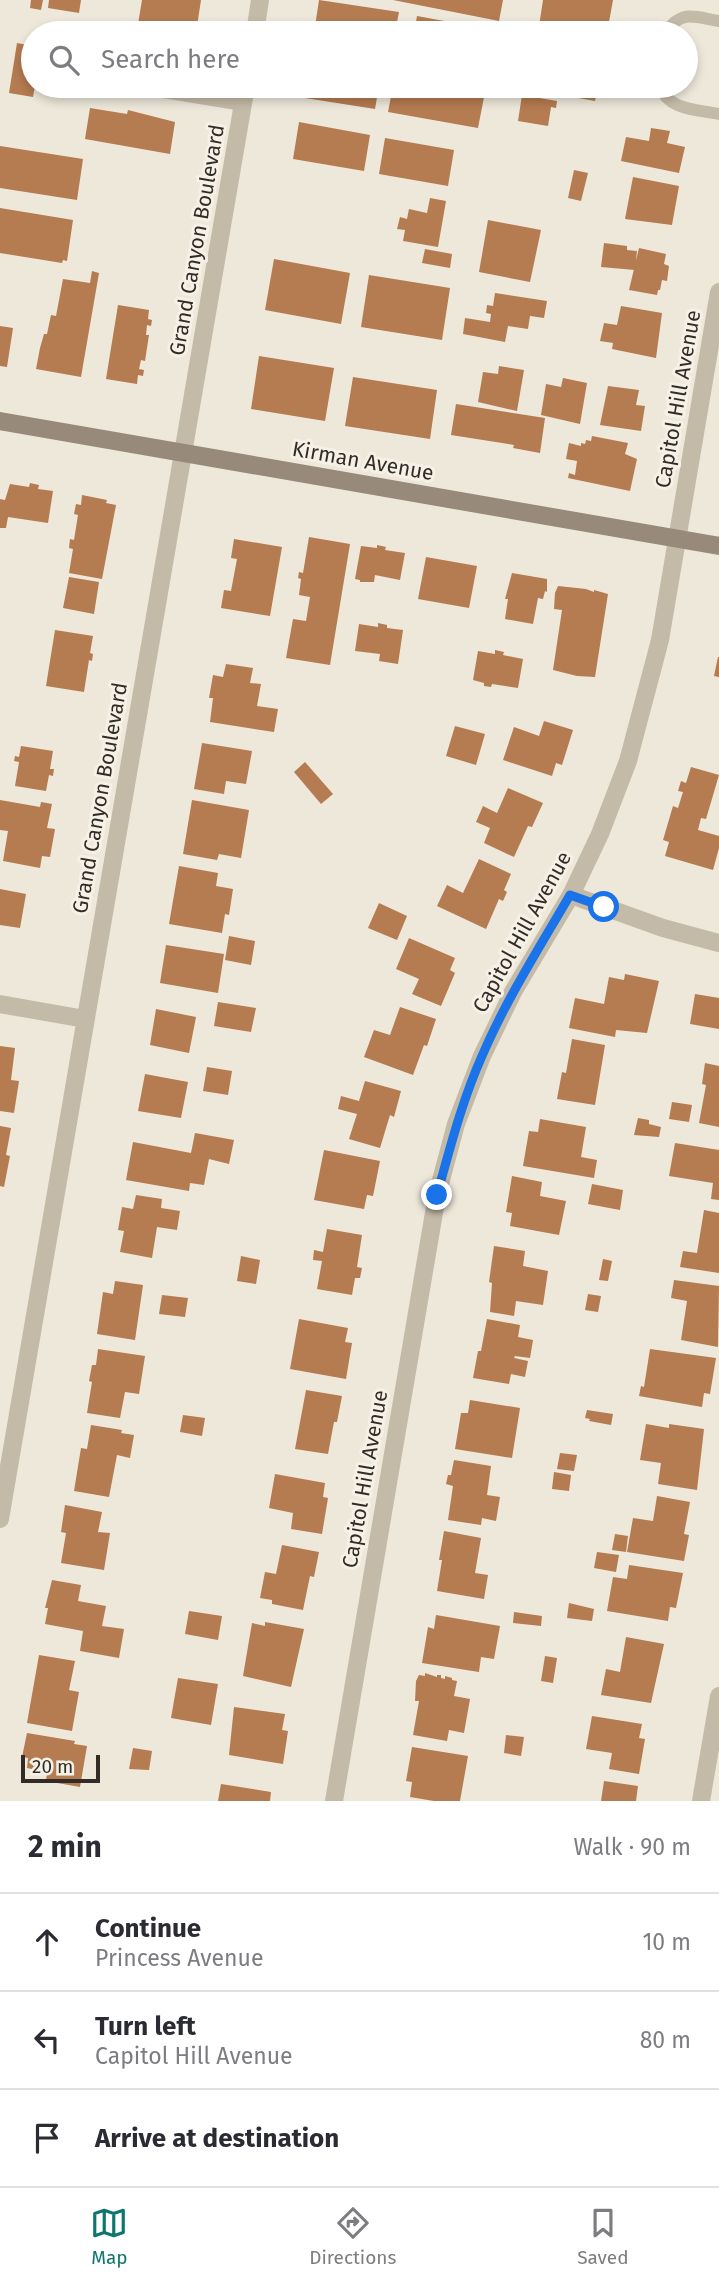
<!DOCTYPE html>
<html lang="en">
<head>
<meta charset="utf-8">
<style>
  :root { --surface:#fff; --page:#f7f7f7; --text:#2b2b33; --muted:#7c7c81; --line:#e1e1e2; --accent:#0f766e }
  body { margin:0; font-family:"Fira Sans",sans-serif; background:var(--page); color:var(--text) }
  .scale { position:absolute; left:21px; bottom:18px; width:79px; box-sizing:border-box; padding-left:7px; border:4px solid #322c27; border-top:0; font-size:19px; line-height:24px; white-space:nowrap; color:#322c27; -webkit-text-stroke:5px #f6f1e6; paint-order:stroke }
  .stop { position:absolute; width:21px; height:21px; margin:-16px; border:5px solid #1a73e8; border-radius:50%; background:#fff }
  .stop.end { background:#1a73e8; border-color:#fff; box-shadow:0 2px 7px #0008 }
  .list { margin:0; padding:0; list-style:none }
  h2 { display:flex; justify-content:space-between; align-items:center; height:91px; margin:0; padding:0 28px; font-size:30px }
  h2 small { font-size:23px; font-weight:400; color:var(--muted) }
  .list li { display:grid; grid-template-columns:46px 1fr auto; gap:21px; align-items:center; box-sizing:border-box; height:98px; padding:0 28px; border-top:2px solid var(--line) }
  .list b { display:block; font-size:26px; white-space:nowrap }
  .list p { margin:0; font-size:23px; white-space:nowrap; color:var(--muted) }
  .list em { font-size:23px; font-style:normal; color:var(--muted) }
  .icon { flex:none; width:38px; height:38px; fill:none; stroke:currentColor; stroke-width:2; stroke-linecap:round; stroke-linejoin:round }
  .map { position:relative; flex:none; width:719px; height:1801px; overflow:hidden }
  .search { position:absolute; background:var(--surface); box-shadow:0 4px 10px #0003; left:21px; right:21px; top:21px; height:77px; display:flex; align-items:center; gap:18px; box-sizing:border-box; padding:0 24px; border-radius:38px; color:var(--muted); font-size:26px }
  .sheet { height:385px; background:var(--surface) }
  nav { display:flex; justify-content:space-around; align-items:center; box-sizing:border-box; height:98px; border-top:2px solid var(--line); background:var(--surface); font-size:19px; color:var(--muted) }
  nav a { display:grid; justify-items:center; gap:4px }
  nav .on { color:var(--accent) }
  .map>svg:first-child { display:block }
</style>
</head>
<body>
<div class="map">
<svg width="719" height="1801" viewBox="0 0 719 1801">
  <rect width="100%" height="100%" fill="#ede8da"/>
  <!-- building -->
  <path fill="#b57b51" d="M 31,0 L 43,0 L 41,10 L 30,8 Z
    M 49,0 L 81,0 L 79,13 L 48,8 Z
    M 142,0 L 201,0 L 196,33 L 138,24 Z
    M 319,0 L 399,12 L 395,33 L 314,33 Z
    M 393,0 L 503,0 L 499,21 Z
    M 543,0 L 613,0 L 607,33 L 581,33 L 582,28 L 563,25 L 562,30 L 539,26 Z
    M 417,16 L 461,24 L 459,33 L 414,33 Z
    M 105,26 L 137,32 L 137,33 L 104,33 Z
    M 17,43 L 33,46 L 33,86 L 35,86 L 33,97 L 9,93 Z
    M 307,86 L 379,86 L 375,109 L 305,98 Z
    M 393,86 L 449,86 L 485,92 L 478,128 L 388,112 Z
    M 529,86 L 598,86 L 595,101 L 528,89 Z
    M 522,95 L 557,101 L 556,108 L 551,107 L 548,126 L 518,121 Z
    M 90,108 L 127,114 L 128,110 L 175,122 L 170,154 L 85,139 Z
    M 299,122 L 370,135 L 364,171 L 293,159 Z
    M 651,128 L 670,131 L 667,143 L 685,147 L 679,173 L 621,161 L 626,137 L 649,141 Z
    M 385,138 L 454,150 L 448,186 L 379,174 Z
    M 0,146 L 83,159 L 77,200 L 0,188 Z
    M 574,170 L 588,173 L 581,201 L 568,198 Z
    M 633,177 L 679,186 L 672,225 L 625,219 Z
    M 430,198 L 446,201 L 438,247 L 403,241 L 405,230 L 397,229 L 400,217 L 407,219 L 409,209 L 427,213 Z
    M 0,208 L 73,220 L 67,261 L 63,260 L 62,263 L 0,253 Z
    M 488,220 L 541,230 L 530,282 L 479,272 Z
    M 604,243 L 627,246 L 627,250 L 637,251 L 635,270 L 601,267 Z
    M 639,248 L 666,254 L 664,264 L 669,266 L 667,281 L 662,280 L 660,290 L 658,290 L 657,295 L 629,290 Z
    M 425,249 L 452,254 L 450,268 L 422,263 Z
    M 274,259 L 350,273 L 341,324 L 265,310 Z
    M 92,271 L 99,273 L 81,377 L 36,369 L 40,348 L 44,334 L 47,334 L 51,315 L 56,316 L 63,279 L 90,283 Z
    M 369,275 L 450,288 L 442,340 L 361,327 Z
    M 495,293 L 547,301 L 544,318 L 530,316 L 528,329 L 508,326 L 505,342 L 463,334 L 465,318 L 490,322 L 491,314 L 486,313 L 487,305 L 493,306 Z
    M 118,305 L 149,310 L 148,319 L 152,320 L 151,326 L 147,325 L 146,335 L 149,335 L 145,361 L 141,360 L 139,369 L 144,370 L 143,376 L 138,375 L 137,384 L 106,379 Z
    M 621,306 L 662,313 L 656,358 L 612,349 L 613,343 L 600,341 L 604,323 L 617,325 Z
    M 0,326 L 13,328 L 7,367 L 0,366 Z
    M 259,356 L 334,368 L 325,421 L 251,409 Z
    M 499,366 L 524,370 L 517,411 L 478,402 L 483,372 L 498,374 Z
    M 353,377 L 437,390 L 430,439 L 345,426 Z
    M 563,378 L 587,383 L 580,424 L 541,415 L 546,384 L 561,387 Z
    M 608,386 L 639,390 L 636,405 L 645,406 L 641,431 L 600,425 Z
    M 456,404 L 545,418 L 540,453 L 513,448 L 514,445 L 451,435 Z
    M 592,436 L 628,443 L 625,454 L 637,459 L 630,491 L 568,478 L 569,473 L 575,475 L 577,461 L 566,459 L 569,443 L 581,446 L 581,443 L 585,444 L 586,440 L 591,441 Z
    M 30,483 L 39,485 L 38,489 L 53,491 L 48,523 L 8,517 L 6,528 L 0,528 L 0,499 L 5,500 L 10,484 L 29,487 Z
    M 82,495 L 107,500 L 106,503 L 116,505 L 102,579 L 69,573 L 73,549 L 69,548 L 70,539 L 74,540 L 78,515 L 74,514 L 76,504 L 81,505 Z
    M 309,537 L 350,544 L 330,665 L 286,658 L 293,619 L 306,621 L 310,597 L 299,595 L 301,579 L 298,578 L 299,572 L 303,573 Z
    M 234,539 L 282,547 L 270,616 L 221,608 L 224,590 L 231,591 L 237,559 L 231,558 Z
    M 377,545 L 386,547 L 385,550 L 405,553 L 400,580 L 375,575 L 374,582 L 360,582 L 360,580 L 355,579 L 361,546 L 377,548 Z
    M 426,557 L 477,566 L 469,608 L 418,599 Z
    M 512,573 L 547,579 L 547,592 L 545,591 L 543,599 L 538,598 L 533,624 L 505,619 L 508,599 L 505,599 Z
    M 69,577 L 99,582 L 94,614 L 63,608 Z
    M 558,586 L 586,589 L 594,592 L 594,590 L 608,594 L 595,677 L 577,676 L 553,670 L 562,610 L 554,609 L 555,593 Z
    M 378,623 L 387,625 L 387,628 L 403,630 L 398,664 L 379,661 L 380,654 L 355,651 L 359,624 L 378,627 Z
    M 55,630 L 93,636 L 90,653 L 93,654 L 92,661 L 89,660 L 84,692 L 46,686 Z
    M 495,650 L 504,652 L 503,655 L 523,659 L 518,688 L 492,684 L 491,687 L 484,686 L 484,683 L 473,680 L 478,651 L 495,654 Z
    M 718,657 L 719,657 L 719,677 L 714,676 Z
    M 226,664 L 253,668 L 250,683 L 261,684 L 257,706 L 278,709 L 274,732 L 210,722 L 213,698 L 209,698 L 213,675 L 223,677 Z
    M 544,721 L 573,730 L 562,765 L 556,763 L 552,776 L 503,760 L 514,727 L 539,736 Z
    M 455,726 L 485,734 L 476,765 L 446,756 Z
    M 202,743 L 252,751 L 246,784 L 226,781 L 224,794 L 194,789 Z
    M 21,746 L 53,751 L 50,769 L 54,769 L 53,776 L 49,775 L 46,791 L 15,786 L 19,762 L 14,761 L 15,756 L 19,757 Z
    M 305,762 L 333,794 L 321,804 L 294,772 Z
    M 691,767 L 719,775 L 706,819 L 701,818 L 698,830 L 719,836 L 719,848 L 713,870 L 665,856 L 669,842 L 663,840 L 673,806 L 678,808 L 683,792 L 678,791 L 681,781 L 686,783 Z
    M 508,788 L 543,803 L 532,827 L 528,826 L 514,857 L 484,843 L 490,828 L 476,822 L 483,806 L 497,813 Z
    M 0,800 L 40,807 L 41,802 L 52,804 L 47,828 L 55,829 L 50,857 L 42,856 L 40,868 L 3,861 L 8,831 L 0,830 Z
    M 192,800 L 249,810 L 241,858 L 219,854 L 217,860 L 183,854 Z
    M 479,859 L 511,874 L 504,890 L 507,892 L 503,901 L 499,899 L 486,929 L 437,906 L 447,885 L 463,893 Z
    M 179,866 L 218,873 L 216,886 L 233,889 L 229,915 L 225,914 L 222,933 L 169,924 Z
    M 0,889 L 26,894 L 20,928 L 0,925 Z
    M 379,903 L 407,916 L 397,940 L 368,928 Z
    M 229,936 L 255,941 L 251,965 L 225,960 Z
    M 409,938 L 455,958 L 450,970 L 455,973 L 441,1006 L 412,994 L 419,979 L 396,969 Z
    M 166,945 L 224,954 L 218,993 L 160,983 Z
    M 625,974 L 659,981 L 647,1033 L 616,1030 L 615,1037 L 569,1028 L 575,998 L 604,1004 L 609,977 L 624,980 Z
    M 695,994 L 719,998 L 719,1029 L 690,1024 Z
    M 218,1002 L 256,1008 L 251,1032 L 214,1026 Z
    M 400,1007 L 436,1019 L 427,1046 L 424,1045 L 413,1075 L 364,1057 L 374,1030 L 390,1035 Z
    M 156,1009 L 196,1017 L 189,1053 L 150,1045 Z
    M 572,1039 L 605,1045 L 595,1105 L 557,1099 L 562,1072 L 566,1073 Z
    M 0,1046 L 15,1048 L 11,1080 L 19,1081 L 14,1113 L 0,1111 Z
    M 705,1063 L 719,1066 L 719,1127 L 699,1123 L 706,1085 L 702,1084 Z
    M 207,1067 L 232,1071 L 228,1095 L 203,1091 Z
    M 145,1074 L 188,1082 L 181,1118 L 138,1111 Z
    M 365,1081 L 401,1091 L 394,1117 L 390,1115 L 380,1148 L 349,1139 L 357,1114 L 338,1109 L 341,1096 L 359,1101 Z
    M 672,1102 L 692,1105 L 689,1122 L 669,1119 Z
    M 638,1118 L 649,1120 L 649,1124 L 661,1127 L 659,1137 L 634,1135 Z
    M 540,1119 L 586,1127 L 581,1157 L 597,1160 L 594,1178 L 523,1166 L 529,1131 L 538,1132 Z
    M 0,1126 L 11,1128 L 6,1155 L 10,1156 L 4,1187 L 0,1186 Z
    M 195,1133 L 234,1140 L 229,1164 L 209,1159 L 204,1185 L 190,1183 L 189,1191 L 126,1180 L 133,1142 L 191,1153 Z
    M 675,1143 L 719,1150 L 719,1200 L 711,1199 L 713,1183 L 669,1176 Z
    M 324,1150 L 380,1161 L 373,1196 L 367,1195 L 364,1209 L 314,1200 Z
    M 512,1176 L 542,1182 L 540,1196 L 566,1201 L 559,1235 L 510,1226 L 512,1213 L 506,1212 Z
    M 592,1184 L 623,1190 L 620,1210 L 588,1204 Z
    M 136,1195 L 162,1199 L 161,1208 L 180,1211 L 177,1230 L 157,1227 L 152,1258 L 120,1252 L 124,1231 L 118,1230 L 122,1207 L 133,1209 Z
    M 704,1210 L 719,1213 L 719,1273 L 680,1267 L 683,1251 L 697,1253 Z
    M 327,1229 L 362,1235 L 357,1267 L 362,1268 L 360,1278 L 355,1278 L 352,1295 L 317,1289 L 322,1261 L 313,1260 L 314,1250 L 323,1252 Z
    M 494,1246 L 525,1251 L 523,1266 L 548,1271 L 543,1305 L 516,1301 L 514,1316 L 490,1312 L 492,1283 L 489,1282 Z
    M 241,1256 L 260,1260 L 256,1284 L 237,1281 Z
    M 603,1259 L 612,1261 L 608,1281 L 599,1280 Z
    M 674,1280 L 719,1286 L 718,1347 L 681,1340 L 687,1301 L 671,1298 Z
    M 115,1281 L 143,1285 L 135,1340 L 97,1334 L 103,1292 L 113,1294 Z
    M 588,1294 L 601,1296 L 598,1312 L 585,1310 Z
    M 162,1295 L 188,1298 L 185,1317 L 159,1314 Z
    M 299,1319 L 348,1328 L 345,1342 L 352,1343 L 346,1379 L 290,1369 Z
    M 487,1319 L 520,1325 L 518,1337 L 533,1340 L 530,1358 L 515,1356 L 514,1358 L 528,1361 L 525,1377 L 511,1374 L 509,1384 L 473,1378 L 478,1351 L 481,1351 Z
    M 98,1349 L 145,1356 L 139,1394 L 125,1392 L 120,1418 L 87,1413 L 92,1382 L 89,1381 L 92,1365 L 96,1365 Z
    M 650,1349 L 716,1358 L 710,1394 L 704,1393 L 702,1407 L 639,1396 L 641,1386 L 644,1387 Z
    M 306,1390 L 342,1396 L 337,1422 L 334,1422 L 328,1454 L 295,1449 Z
    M 470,1400 L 520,1408 L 512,1458 L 455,1449 L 461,1413 L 468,1413 Z
    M 587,1410 L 613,1414 L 611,1425 L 589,1421 L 590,1419 L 585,1418 Z
    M 183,1415 L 205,1418 L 202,1436 L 180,1432 Z
    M 646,1424 L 669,1428 L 669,1424 L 704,1429 L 697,1490 L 658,1484 L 661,1463 L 640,1460 Z
    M 91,1425 L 122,1430 L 121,1433 L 134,1435 L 130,1458 L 117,1455 L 109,1497 L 74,1491 L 81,1448 L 87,1449 Z
    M 560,1453 L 577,1455 L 574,1471 L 557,1469 Z
    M 454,1460 L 491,1466 L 487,1495 L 500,1497 L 496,1521 L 482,1518 L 481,1525 L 448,1520 L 453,1486 L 446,1484 L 448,1475 L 451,1475 Z
    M 554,1472 L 571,1475 L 569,1491 L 552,1489 Z
    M 275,1474 L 325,1483 L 323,1497 L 328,1498 L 322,1534 L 291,1529 L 293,1513 L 269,1508 Z
    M 657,1496 L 690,1502 L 684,1534 L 689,1535 L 684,1561 L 627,1552 L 633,1518 L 653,1521 Z
    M 65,1505 L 102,1512 L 98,1532 L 110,1533 L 104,1570 L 61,1563 L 66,1533 L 61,1532 Z
    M 444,1531 L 481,1538 L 475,1573 L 488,1575 L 484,1599 L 437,1591 L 442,1560 L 439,1560 Z
    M 615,1534 L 628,1536 L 626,1552 L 612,1550 Z
    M 282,1545 L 319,1552 L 314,1577 L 310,1576 L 303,1610 L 272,1604 L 272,1600 L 260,1598 L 265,1572 L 276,1574 Z
    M 597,1552 L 619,1555 L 616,1572 L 594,1568 Z
    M 629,1565 L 683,1573 L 676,1608 L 670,1607 L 668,1621 L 607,1611 L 613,1577 L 627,1579 Z
    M 52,1580 L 81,1585 L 78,1601 L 106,1606 L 102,1626 L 124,1629 L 119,1658 L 80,1651 L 83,1631 L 45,1624 L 48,1608 L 45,1608 Z
    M 569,1603 L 594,1609 L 592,1621 L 567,1618 Z
    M 189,1611 L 222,1616 L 218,1640 L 185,1634 Z
    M 514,1612 L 542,1616 L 541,1626 L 513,1623 Z
    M 436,1615 L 500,1626 L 494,1659 L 481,1657 L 479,1672 L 422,1663 L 428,1627 L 434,1629 Z
    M 265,1622 L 304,1629 L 291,1687 L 243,1676 L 252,1623 L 265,1626 Z
    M 626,1637 L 664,1644 L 651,1703 L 601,1695 L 606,1669 L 620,1672 Z
    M 39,1655 L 75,1661 L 69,1690 L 79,1692 L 72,1731 L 27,1723 Z
    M 545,1656 L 557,1658 L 553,1683 L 541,1681 Z
    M 425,1673 L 437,1677 L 437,1675 L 441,1675 L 441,1678 L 445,1679 L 445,1676 L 452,1678 L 452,1680 L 457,1681 L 454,1696 L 470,1699 L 464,1733 L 449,1730 L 447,1741 L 413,1735 L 419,1701 L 415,1701 L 416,1681 L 419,1675 L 425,1676 Z
    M 178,1678 L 218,1684 L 211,1725 L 171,1718 Z
    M 234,1707 L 285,1714 L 282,1730 L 288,1731 L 283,1764 L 229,1755 Z
    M 592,1716 L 642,1724 L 639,1738 L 645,1739 L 639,1774 L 609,1769 L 612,1753 L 586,1749 Z
    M 27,1733 L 75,1741 L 74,1744 L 87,1746 L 80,1787 L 46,1781 L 47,1772 L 27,1768 L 28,1758 L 22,1757 Z
    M 506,1735 L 524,1737 L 521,1756 L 504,1753 Z
    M 412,1747 L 468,1756 L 460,1801 L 434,1801 L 410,1797 L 412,1782 L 406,1781 Z
    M 133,1748 L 152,1751 L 149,1770 L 129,1769 Z
    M 604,1781 L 638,1786 L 636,1801 L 601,1801 Z
    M 221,1784 L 271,1792 L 270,1801 L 218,1801 Z"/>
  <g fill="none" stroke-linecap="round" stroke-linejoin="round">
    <!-- lane -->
    <path stroke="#c4baa8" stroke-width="12" d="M 665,33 C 681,9 694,17 719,21
      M 126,86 L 243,105
      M 659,86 C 670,111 695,109 719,114"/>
    <!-- street -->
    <path stroke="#c4baa8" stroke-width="18" d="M 255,33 L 260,0
      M 571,895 L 663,928 L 719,943
      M 0,1004 L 85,1019
      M 0,1519 L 246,86
      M 334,1801 L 437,1195 L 456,1124 L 482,1056 L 513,992 L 571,895 L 600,834 L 628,761 L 660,640 L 719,292
      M 701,1801 L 719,1696"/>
    <!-- secondary -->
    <path stroke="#978a7a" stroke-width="18" d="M 0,421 L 719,546"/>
  </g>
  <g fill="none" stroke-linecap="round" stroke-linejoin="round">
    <!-- route -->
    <path stroke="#1a73e8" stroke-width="9" d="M 437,1195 C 450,1148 462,1101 482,1056 C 506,1000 539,948 570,895 L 604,907"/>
  </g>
  <g text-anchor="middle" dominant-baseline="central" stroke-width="6" stroke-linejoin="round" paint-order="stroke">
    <!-- street labels -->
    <g font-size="21" fill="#322c27" stroke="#f6f1e6">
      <text transform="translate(197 240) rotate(-80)">Grand Canyon Boulevard</text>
      <text transform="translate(678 399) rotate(-80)">Capitol Hill Avenue</text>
      <text transform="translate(363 461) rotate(10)">Kirman Avenue</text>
      <text transform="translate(100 798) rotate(-80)">Grand Canyon Boulevard</text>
      <text transform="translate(522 932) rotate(-61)">Capitol Hill Avenue</text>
      <text transform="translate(365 1479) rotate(-80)">Capitol Hill Avenue</text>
    </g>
  </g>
</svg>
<div class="scale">20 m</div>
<div class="stop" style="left:604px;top:907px"></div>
<div class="stop end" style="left:437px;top:1195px"></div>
<div class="search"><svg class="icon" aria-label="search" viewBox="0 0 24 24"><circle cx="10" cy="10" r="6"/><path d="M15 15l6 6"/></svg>Search here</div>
</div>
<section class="sheet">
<h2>2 min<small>Walk · 90 m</small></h2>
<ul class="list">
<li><svg class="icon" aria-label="ahead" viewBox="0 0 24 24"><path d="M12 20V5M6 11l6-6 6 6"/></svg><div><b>Continue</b><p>Princess Avenue</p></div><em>10 m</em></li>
<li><svg class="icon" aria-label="left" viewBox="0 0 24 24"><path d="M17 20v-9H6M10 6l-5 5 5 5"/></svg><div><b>Turn left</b><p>Capitol Hill Avenue</p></div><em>80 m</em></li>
<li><svg class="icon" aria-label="arrive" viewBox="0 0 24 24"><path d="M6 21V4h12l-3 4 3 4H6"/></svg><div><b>Arrive at destination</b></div></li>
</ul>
</section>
<nav>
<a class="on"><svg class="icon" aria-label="map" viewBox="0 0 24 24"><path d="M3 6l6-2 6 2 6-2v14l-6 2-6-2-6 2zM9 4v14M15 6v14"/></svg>Map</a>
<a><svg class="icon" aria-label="directions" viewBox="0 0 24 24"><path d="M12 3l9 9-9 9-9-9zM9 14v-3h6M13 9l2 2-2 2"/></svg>Directions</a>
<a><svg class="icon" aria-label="saved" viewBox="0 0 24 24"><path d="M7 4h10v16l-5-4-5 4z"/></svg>Saved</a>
</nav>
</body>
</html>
